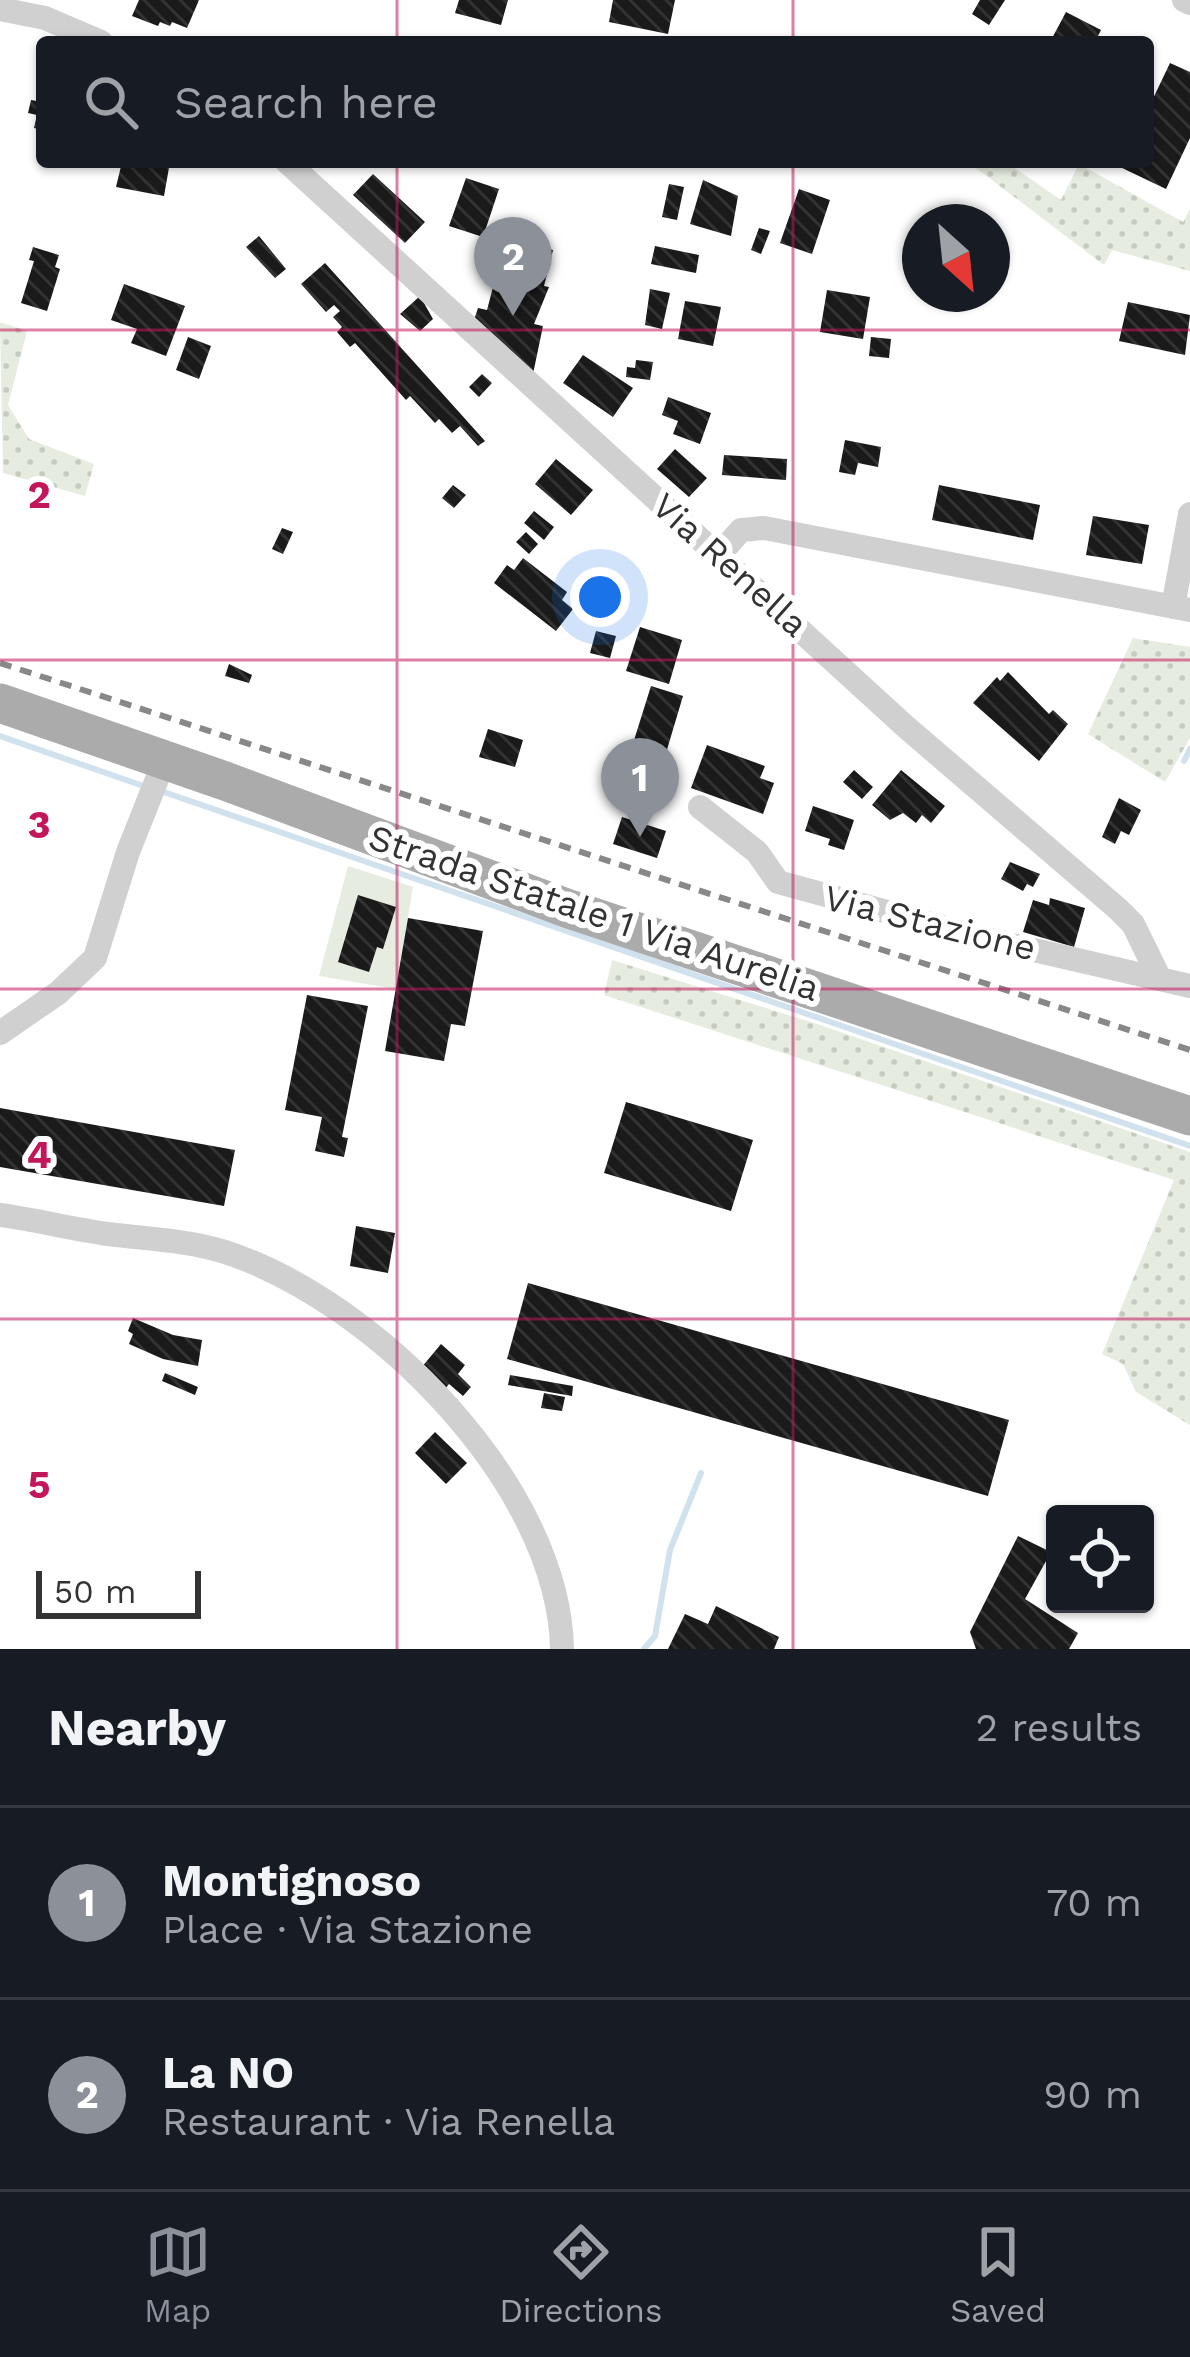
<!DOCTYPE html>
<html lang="en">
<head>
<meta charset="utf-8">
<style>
  :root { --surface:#171b24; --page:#242831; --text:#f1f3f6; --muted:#9ea1a6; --line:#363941; --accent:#8c9099 }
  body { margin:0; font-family:"Work Sans",sans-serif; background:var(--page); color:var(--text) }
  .controls { position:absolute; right:36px; bottom:36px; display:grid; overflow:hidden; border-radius:12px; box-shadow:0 3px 9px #0004 }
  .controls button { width:108px; height:108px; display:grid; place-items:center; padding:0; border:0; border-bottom:3px solid var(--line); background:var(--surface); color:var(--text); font:60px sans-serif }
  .compass { position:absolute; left:902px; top:204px; width:108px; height:108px; border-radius:50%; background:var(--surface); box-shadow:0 3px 9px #0004; rotate:153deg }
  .scale { position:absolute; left:36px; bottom:30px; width:165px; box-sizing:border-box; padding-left:12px; border:6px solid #333; border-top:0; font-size:33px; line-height:42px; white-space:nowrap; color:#333; -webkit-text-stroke:9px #fff; paint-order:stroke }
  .you { position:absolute; left:600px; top:597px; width:42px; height:42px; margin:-30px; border:9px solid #fff; border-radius:50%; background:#1a73e8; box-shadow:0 0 0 18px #1a73e833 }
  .badge { display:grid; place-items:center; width:78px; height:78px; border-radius:50%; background:var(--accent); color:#fff; font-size:39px; font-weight:700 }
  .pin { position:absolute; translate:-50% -99px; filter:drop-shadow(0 3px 6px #0008) }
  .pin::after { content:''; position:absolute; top:63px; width:42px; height:36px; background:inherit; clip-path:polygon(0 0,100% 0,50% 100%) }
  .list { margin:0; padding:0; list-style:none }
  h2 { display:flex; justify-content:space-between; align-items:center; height:156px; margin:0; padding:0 48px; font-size:51px }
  h2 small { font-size:39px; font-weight:400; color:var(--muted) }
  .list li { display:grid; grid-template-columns:78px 1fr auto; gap:36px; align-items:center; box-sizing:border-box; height:192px; padding:0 48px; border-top:3px solid var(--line) }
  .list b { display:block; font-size:45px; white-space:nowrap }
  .list p { margin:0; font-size:39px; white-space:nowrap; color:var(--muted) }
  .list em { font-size:39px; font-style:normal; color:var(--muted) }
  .icon { flex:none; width:66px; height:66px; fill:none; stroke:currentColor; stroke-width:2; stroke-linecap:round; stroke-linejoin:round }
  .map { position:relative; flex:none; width:1190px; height:1649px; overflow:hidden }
  .search { position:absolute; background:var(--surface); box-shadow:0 3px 9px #0004; left:36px; right:36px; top:36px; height:132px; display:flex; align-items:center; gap:30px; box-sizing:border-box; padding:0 42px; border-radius:12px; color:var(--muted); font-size:45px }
  .sheet { height:540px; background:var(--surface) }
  nav { display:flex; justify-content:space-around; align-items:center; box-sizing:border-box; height:168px; border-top:3px solid var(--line); background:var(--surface); font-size:33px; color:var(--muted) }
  nav a { display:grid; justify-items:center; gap:6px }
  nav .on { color:var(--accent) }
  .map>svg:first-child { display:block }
</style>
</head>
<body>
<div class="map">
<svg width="1190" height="1649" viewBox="0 0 1190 1649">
  <defs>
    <pattern id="grass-dots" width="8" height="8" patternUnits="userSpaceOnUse" patternTransform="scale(3)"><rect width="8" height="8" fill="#e6ecdf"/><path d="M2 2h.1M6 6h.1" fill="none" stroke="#c6cbc0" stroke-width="1.8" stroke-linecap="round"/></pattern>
    <pattern id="building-back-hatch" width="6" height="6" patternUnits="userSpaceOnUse" patternTransform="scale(3)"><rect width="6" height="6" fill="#1a1a1a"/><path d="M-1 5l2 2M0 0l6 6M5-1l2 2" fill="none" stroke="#333"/></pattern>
  </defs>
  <rect width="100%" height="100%" fill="#fff"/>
  <!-- grass -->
  <path fill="url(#grass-dots)" d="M 968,162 L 1006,162 L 1061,200 L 1079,164 L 1183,222 L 1190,209 L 1190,271 L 1112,250 L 1104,265 Z
    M 0,322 L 27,331 L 8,405 L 29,439 L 94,464 L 85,496 L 3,473 Z
    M 1133,638 L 1190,647 L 1190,738 L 1165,782 L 1088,734 Z
    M 612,960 L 814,1023 L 1190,1152 L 1190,1425 L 1136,1392 L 1123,1364 L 1102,1354 L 1174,1180 L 604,995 Z"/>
  <!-- garden -->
  <path fill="#e6ecdf" d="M 348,866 L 413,887 L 396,989 L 319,976 Z"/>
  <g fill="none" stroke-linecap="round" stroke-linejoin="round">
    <!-- stream -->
    <path stroke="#cfe2ee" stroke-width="6" d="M 0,736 L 149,788
      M 1184,761 L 1190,749
      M 161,791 L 1190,1146
      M 644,1649 L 655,1636 L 670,1550 L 701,1473"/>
  </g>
  <!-- building -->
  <path fill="url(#building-back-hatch)" d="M 139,0 L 199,0 L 187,28 L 172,22 L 170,26 L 160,22 L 158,26 L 132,16 Z
    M 459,0 L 508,0 L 501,25 L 455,13 Z
    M 613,0 L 675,0 L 668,34 L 609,22 Z
    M 980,0 L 1005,0 L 989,25 L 972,14 Z
    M 1066,12 L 1101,30 L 1095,42 L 1050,42 Z
    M 1170,63 L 1190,72 L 1190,138 L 1166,189 L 1120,167 L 1123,162 L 1148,162 L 1148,109 Z
    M 31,100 L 42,102 L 42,130 L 34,128 L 37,115 L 28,113 Z
    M 122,162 L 170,162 L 164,196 L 116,187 Z
    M 373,174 L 425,222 L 405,243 L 353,195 Z
    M 466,178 L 499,189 L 483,237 L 449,226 Z
    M 703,180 L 738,196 L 731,236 L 690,224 Z
    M 669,184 L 684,187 L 677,220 L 662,217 Z
    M 799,189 L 830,200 L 812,254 L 780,243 Z
    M 759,228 L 770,231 L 761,254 L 751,250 Z
    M 259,236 L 286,269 L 275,278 L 246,247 Z
    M 506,238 L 553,250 L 544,286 L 549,287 L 534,324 L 543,326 L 533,374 L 474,320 L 478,308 L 487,310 Z
    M 655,246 L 699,255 L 696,273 L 651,264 Z
    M 33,247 L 59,255 L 55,267 L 60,269 L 47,311 L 21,303 L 34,261 L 29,260 Z
    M 325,263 L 485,441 L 478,446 L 460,426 L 452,433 L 439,419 L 435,423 L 410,396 L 406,400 L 355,343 L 350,347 L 337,332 L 342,327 L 333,317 L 340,311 L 334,305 L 326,312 L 301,284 Z
    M 124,284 L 185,306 L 166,356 L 131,343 L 137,329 L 111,320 Z
    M 650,289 L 670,293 L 662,329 L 645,325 Z
    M 827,290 L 870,297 L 863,339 L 820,332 Z
    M 420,296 L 433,319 L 420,331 L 400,314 Z
    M 685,301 L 721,307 L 713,346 L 678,339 Z
    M 1128,302 L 1190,315 L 1185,355 L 1119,341 Z
    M 188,337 L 211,346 L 199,379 L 176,370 Z
    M 871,337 L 891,339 L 889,358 L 869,356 Z
    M 583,355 L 633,388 L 613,417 L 563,383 Z
    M 636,360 L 653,362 L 650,380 L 626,377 L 627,367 L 635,368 Z
    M 482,374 L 492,383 L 479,397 L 469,387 Z
    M 668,397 L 711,413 L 700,444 L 673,434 L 678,421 L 662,415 Z
    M 845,440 L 881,447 L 878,467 L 858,463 L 855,475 L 839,472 Z
    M 675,449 L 707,478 L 689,497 L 657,469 Z
    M 724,455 L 787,459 L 786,480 L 722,475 Z
    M 556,459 L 593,490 L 571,515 L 535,484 Z
    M 453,485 L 466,495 L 454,508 L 442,498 Z
    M 939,485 L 1040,505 L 1033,540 L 932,520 Z
    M 534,511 L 554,527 L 544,540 L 524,523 Z
    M 1093,516 L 1149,525 L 1142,564 L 1086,555 Z
    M 282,528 L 293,532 L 283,554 L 272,549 Z
    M 526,532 L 538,544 L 529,554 L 516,542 Z
    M 523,558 L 567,592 L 562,600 L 573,609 L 556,631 L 494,583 L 507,565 L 514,570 Z
    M 640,627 L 682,640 L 669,684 L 626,671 Z
    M 596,631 L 616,636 L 610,658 L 590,653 Z
    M 229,664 L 252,675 L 249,683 L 225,676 Z
    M 1008,672 L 1049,714 L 1053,710 L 1068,724 L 1039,761 L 973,703 L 997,677 L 1000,681 Z
    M 651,686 L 683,696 L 663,763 L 630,753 Z
    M 488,729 L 523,740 L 515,767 L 479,757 Z
    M 707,745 L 765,766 L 760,778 L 774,783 L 763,814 L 691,788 Z
    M 854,770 L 873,787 L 862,799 L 843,782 Z
    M 901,770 L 945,806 L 931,823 L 922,815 L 916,823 L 903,813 L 890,820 L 872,805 Z
    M 1119,798 L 1141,810 L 1129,835 L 1121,831 L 1115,844 L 1102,837 Z
    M 813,806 L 854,820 L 844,850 L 828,845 L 830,839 L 805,831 Z
    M 622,817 L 666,831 L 657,858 L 613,844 Z
    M 1010,862 L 1040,874 L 1033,887 L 1027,884 L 1023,891 L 1001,879 Z
    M 358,895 L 396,907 L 383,949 L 377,947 L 369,972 L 338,962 Z
    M 1050,898 L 1085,908 L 1074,947 L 1023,932 L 1033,900 L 1049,905 Z
    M 408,918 L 483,931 L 465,1026 L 451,1024 L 444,1061 L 385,1051 Z
    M 307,995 L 368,1006 L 342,1137 L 348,1138 L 344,1157 L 315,1151 L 322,1117 L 285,1110 Z
    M 626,1102 L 753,1140 L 731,1211 L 604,1173 Z
    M 0,1108 L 235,1150 L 224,1206 L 0,1167 Z
    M 356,1226 L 395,1233 L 388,1273 L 350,1266 Z
    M 528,1283 L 1009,1420 L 988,1496 L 507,1359 Z
    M 133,1318 L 173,1335 L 202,1340 L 198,1366 L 163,1359 L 129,1344 L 133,1334 L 128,1331 Z
    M 441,1344 L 465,1365 L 458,1374 L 471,1387 L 463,1396 L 449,1384 L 445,1389 L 421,1368 Z
    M 165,1373 L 198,1387 L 195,1395 L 162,1381 Z
    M 510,1375 L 573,1386 L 572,1396 L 508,1385 Z
    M 544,1393 L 565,1397 L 562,1411 L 541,1408 Z
    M 435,1432 L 467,1463 L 446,1484 L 415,1453 Z
    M 1018,1536 L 1051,1552 L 1025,1599 L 1078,1633 L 1069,1649 L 976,1649 L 970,1632 Z
    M 716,1606 L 779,1637 L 774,1649 L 668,1649 L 685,1614 L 708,1624 Z"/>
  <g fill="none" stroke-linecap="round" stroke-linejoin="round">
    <!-- street -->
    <path stroke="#d0d0d0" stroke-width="24" d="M 1184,0 L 1190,3
      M 0,9 L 45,18 L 101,42
      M 287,162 L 906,727 L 1118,909 L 1133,924 L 1159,977
      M 718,556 L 741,530 L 764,528 L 1190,610
      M 1173,607 L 1190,514
      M 700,807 L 757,852 L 778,882 L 986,939 L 1190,986
      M 0,1033 L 58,993 L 95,958 L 128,852 L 165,759
      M 0,1215 C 36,1220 72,1229 108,1234 C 146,1239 187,1240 225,1252 C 374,1300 559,1485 562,1649"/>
    <!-- primary -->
    <path stroke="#ababab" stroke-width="39" d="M 0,703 L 225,781 L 569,909 L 1190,1116"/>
    <!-- rail -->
    <path stroke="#888" stroke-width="6" stroke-dasharray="12 9" stroke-linecap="butt" d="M 0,663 L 1190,1050"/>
  </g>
  <!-- grid -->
  <path fill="none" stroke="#c2185b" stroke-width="3" stroke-opacity="0.55" d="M 397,0 L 397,42M 793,0 L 793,42M 397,162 L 397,1649M 793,162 L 793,1649M 0,330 L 1190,330M 0,660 L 1190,660M 0,989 L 1190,989M 0,1319 L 1190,1319"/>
  <g text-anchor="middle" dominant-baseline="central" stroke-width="12" stroke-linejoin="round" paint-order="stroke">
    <!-- street labels -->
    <g font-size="36" fill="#333" stroke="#fff">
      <text transform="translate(730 565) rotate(42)">Via Renella</text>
      <text transform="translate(594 913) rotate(19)">Strada Statale 1 Via Aurelia</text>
      <text transform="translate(930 923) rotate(14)">Via Stazione</text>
    </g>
  </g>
  <g font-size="39" text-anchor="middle" font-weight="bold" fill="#c2185b" stroke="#fff" stroke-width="12" stroke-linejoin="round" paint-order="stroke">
    <text x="39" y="508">2</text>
    <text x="39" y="838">3</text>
    <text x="39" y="1168">4</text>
    <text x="39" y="1498">5</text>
  </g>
</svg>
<div class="controls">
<button><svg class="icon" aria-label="locate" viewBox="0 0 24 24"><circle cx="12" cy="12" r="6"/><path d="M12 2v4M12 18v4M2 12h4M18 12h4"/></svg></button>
</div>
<svg class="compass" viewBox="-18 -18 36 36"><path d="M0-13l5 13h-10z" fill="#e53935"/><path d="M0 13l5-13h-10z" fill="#9ea1a6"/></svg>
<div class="scale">50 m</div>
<div class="you"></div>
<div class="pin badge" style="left:640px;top:837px">1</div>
<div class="pin badge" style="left:513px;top:316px">2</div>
<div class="search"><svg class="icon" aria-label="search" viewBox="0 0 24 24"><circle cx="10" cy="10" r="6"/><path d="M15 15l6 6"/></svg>Search here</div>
</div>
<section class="sheet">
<h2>Nearby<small>2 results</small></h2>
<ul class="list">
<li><span class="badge">1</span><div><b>Montignoso</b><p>Place · Via Stazione</p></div><em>70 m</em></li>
<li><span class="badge">2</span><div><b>La NO</b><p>Restaurant · Via Renella</p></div><em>90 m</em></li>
</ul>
</section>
<nav>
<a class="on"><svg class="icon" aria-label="map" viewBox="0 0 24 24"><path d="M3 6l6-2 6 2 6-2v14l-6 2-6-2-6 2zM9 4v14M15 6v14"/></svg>Map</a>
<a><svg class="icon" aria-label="directions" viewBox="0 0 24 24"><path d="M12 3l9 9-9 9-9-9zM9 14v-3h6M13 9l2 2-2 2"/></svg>Directions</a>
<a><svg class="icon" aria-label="saved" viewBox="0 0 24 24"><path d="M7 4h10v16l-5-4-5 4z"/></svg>Saved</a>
</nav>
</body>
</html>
